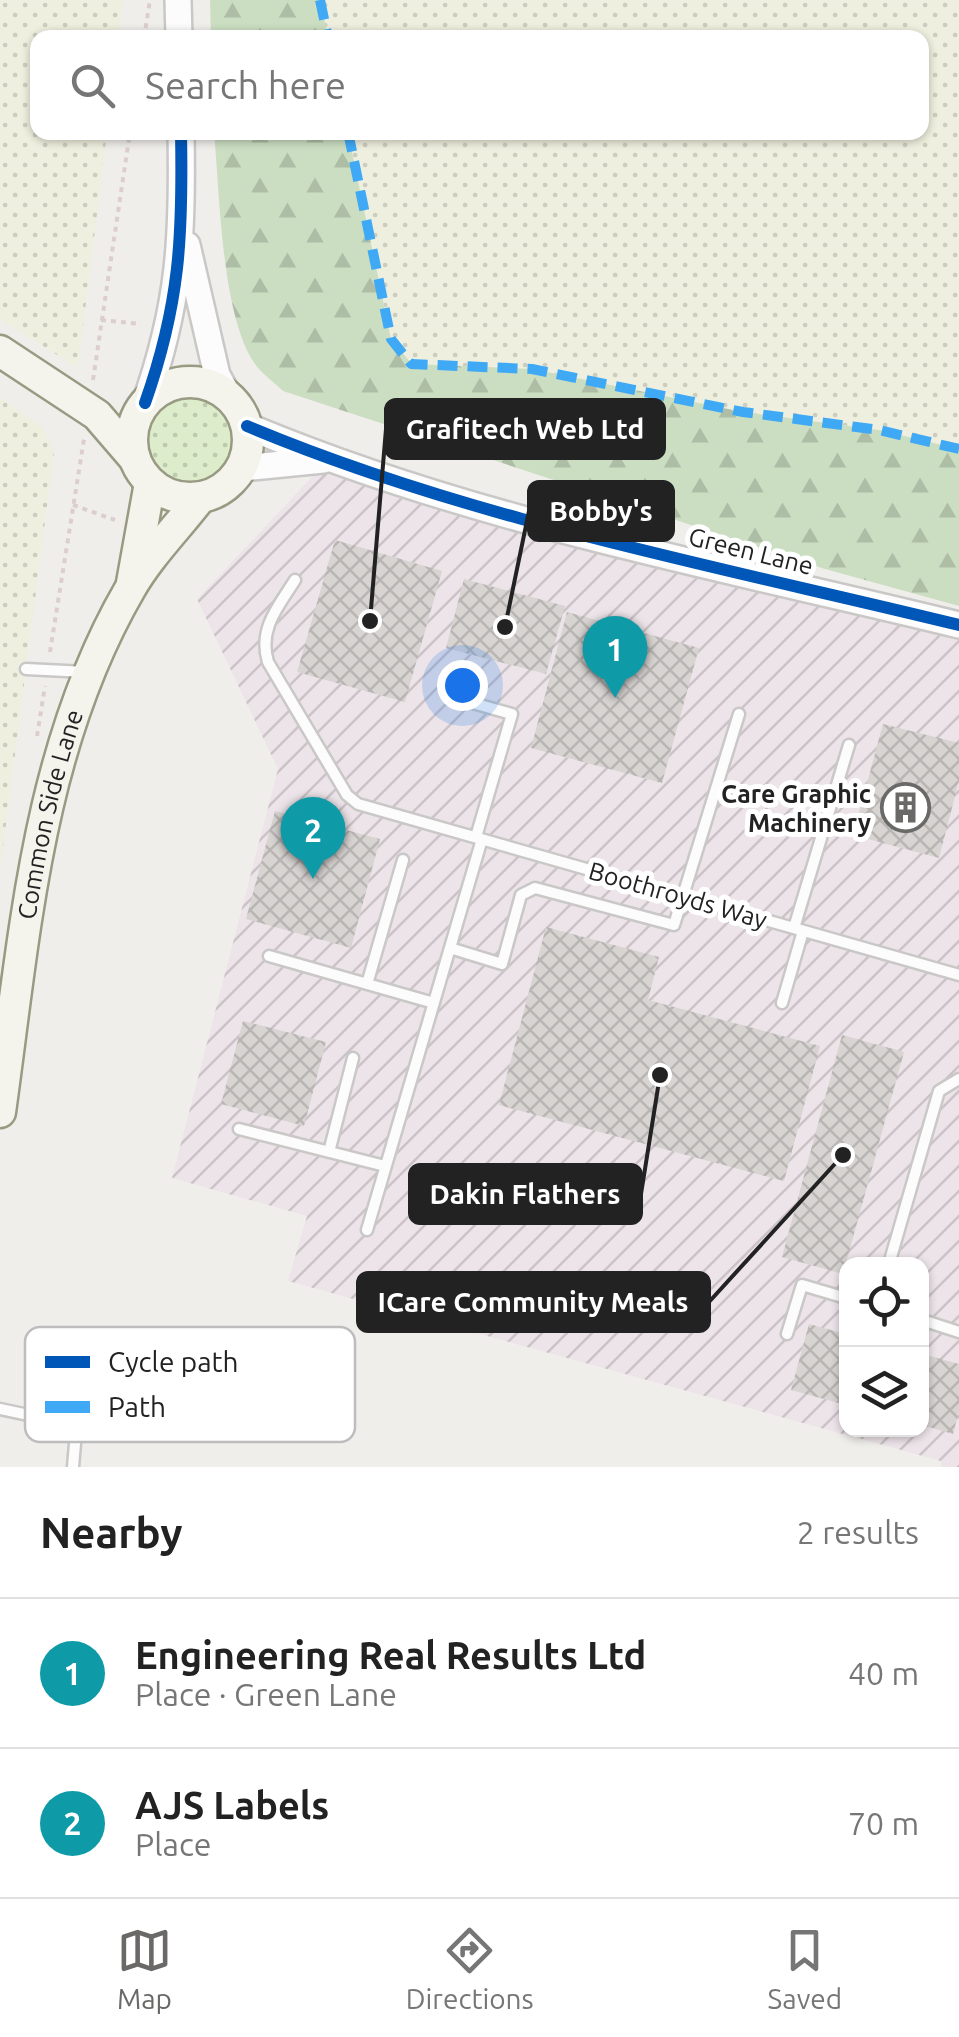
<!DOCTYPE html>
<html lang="en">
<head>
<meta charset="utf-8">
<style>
  :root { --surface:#fff; --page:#f2f2f2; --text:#222; --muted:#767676; --line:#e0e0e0; --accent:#6a6968 }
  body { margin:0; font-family:Ubuntu,sans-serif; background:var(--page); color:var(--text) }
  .controls { position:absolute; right:30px; bottom:30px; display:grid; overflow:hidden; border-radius:20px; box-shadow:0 2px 8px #0004 }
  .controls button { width:90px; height:90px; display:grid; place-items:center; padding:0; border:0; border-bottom:2px solid var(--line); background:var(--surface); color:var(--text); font:50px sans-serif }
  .you { position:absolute; left:462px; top:685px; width:35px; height:35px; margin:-25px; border:8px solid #fff; border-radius:50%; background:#1a73e8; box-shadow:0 0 0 15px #1a73e833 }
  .badge { display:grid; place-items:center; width:65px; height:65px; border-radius:50%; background:var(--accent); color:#fff; font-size:32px; font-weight:700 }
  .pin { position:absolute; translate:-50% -82px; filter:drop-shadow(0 2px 5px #0008) }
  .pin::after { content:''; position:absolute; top:52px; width:35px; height:30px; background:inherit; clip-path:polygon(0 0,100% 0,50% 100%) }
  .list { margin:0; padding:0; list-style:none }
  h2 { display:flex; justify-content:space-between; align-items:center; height:130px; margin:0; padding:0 40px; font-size:42px }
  h2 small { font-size:32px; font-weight:400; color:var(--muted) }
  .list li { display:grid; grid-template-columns:65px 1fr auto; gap:30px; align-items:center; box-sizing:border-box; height:150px; padding:0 40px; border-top:2px solid var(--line) }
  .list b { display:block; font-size:38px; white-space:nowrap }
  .list p { margin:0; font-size:32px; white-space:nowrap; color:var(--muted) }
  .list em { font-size:32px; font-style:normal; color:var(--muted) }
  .icon { flex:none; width:55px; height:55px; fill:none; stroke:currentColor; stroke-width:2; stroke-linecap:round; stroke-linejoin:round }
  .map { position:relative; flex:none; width:959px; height:1467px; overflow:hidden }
  .search { position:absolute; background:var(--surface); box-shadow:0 2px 8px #0004; left:30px; right:30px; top:30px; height:110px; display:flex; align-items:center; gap:25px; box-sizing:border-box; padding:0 35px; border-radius:20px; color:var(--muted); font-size:38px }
  .sheet { height:430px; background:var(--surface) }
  nav { display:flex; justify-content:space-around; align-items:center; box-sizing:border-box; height:140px; border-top:2px solid var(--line); background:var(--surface); font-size:28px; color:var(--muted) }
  nav a { display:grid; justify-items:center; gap:5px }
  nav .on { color:var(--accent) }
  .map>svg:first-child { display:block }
</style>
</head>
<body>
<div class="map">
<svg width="959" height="1467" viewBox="0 0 959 1467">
  <defs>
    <pattern id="industrial-furrows" width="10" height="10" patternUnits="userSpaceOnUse" patternTransform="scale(2.5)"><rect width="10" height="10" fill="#ede4e9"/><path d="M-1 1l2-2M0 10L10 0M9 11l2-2" fill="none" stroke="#cbc3c8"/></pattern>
    <pattern id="farmland-dots" width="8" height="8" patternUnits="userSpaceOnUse" patternTransform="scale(2.5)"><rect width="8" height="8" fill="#efefdf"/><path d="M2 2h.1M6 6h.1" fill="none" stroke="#cdcdbf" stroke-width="1.8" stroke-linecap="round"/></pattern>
    <pattern id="grass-dots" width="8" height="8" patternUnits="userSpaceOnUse" patternTransform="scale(2.5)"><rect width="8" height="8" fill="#ddeccb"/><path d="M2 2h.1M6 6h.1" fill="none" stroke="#bdcaae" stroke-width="1.8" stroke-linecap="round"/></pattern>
    <pattern id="forest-firs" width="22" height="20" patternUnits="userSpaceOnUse" patternTransform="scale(2.5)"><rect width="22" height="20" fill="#cbdec1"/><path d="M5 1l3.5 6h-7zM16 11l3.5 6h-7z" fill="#aebea6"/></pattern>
    <pattern id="building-cross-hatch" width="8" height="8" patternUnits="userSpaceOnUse" patternTransform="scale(2.5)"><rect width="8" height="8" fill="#d7d4d2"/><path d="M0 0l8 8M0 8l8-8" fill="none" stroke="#b8b6b4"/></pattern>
  </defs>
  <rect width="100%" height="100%" fill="#f0eeeb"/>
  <!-- industrial -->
  <path fill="url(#industrial-furrows)" fill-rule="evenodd" d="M 328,460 L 959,625 L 959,1467 L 941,1467 L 941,1461 L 288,1281 L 307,1216 L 172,1178 L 278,769 L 197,599 ZM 846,1264 L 922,1264 L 922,1430 L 846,1430 Z"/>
  <!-- farmland -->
  <path fill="url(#farmland-dots)" d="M 0,0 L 123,0 L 119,37 L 38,38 L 38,132 L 107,133 L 78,368 L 0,319 Z
    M 320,0 L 959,0 L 959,449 L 879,430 L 743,412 L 532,369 L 411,364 L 391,339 L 348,133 L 922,132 L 922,38 L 328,37 Z
    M 0,397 L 43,428 L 54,452 L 0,871 Z"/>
  <!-- grass -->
  <path fill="url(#grass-dots)" d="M147 440a43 43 0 1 1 86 0a43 43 0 1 1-86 0Z"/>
  <!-- forest -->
  <path fill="url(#forest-firs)" d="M 210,0 L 320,0 L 328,37 L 211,37 Z
    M 214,133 L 348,133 L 391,339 L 412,364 L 532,369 L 743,412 L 879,430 L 959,449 L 959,606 L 825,569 L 283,391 C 274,382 262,374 255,364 C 221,316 220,192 214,133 Z"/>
  <!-- building -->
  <path fill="url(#building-cross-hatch)" d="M 335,540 L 442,571 L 405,702 L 297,672 Z
    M 464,579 L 565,606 L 546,674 L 446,648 Z
    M 567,612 L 699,648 L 662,783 L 531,748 Z
    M 883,724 L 959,743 L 959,781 L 939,858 L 853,835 Z
    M 275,811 L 380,839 L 351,948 L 246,919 Z
    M 546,927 L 659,957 L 648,1000 L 820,1046 L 784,1181 L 499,1105 Z
    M 243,1021 L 326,1042 L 304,1126 L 221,1104 Z
    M 842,1035 L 904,1052 L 843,1274 L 782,1257 Z
    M 809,1324 L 846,1334 L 846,1405 L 791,1390 Z
    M 922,1354 L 959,1364 L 959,1411 L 953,1434 L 922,1425 Z"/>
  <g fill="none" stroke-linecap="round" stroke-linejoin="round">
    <defs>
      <path id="service" d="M 295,580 C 278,607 258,629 268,662 L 347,795 L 358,804 L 959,975
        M 26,669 L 86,672
        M 448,696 L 512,714 L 476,837
        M 794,928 L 849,745
        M 450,948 L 502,964 L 521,895 L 535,888 L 674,925 L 739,714
        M 269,956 L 434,1003
        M 367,984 L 403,860
        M 782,1003 L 803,931
        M 239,1129 L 385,1166
        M 329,1152 L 353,1058
        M 367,1230 L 482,839
        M 889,1264 L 939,1091 L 959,1079
        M 922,1320 L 959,1332
        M 787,1334 L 802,1285 L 846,1298
        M 0,1409 L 71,1424 L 76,1432 L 73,1467"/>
      <path id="tertiary" d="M 178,0 L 179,38
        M 187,245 L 217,375 L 228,395
        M 145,403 C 180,304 183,236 181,132
        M 247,426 C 473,521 722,567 959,625
        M 242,468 L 323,460"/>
      <g id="secondary">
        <path d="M 0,351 L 97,415 L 134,458"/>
        <circle cx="190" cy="440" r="58"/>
        <path d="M 132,583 L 150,483"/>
        <path id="s1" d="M 0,1112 C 25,933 37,749 130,589 C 148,557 177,528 200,498"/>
      </g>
    </defs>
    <!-- service casing -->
    <use href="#service" stroke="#c9c8c7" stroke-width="15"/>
    <!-- tertiary casing -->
    <use href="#tertiary" stroke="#c9c8c7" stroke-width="30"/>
    <!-- secondary casing -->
    <use href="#secondary" stroke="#999a82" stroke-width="35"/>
    <!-- path -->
    <path stroke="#dccecd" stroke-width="4" stroke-dasharray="5 5" stroke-linecap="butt" d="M 144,38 L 150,0
      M 101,320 L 141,324
      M 93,380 L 130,132
      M 73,505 L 115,520
      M 50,652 L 84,439
      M 37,736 L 45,686"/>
    <!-- service -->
    <use href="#service" stroke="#fdfcfc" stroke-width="10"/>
    <!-- tertiary -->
    <use href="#tertiary" stroke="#fdfcfc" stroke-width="25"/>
    <!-- secondary -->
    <use href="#secondary" stroke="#f4f4ed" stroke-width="30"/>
    <!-- quiet -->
    <path stroke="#3fa9f5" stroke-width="10" stroke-dasharray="20 10" stroke-linecap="butt" d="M 320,0 L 328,38
      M 348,132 L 391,339 L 411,364 L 532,369 L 743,412 L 879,430 L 959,449"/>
    <defs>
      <path id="cycleway" d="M 145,403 C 180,304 183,236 181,132
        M 247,426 C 473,521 722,567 959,625"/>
    </defs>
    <!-- cycleway casing -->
    <use href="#cycleway" stroke="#fff" stroke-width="19"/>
    <!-- cycleway -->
    <use href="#cycleway" stroke="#0057b8" stroke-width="12"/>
  </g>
  <!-- icons -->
  <defs>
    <symbol id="building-ring" viewBox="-11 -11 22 22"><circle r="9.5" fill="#fff" stroke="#6a6968" stroke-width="1.5"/><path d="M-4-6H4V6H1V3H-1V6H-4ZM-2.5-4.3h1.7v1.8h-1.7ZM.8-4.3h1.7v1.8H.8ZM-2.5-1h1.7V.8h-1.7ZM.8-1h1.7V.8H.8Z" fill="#6a6968"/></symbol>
  </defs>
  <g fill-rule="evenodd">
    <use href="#building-ring" x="878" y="780" width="55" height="55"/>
  </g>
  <g text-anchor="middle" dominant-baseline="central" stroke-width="10" stroke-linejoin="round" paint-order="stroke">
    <!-- street labels -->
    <g font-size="25" fill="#222" stroke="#fff">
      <text transform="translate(751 551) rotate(14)">Green Lane</text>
      <text stroke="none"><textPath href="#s1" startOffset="302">Common Side Lane</textPath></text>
      <text transform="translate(678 895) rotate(16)">Boothroyds Way</text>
    </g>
    <!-- poi labels -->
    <g font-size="25" font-weight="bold" fill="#222" stroke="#fff" text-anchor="end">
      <text x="871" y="794">Care Graphic<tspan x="871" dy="29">Machinery</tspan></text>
    </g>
  </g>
  <!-- legend -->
  <rect x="25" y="1327" width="330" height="115" rx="15" fill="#fff" stroke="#bdbdbd" stroke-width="2.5"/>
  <rect x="45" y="1356" width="45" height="12" fill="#0057b8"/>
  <rect x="45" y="1401" width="45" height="12" fill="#3fa9f5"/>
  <g font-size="28" fill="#222">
    <text x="108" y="1372">Cycle path</text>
    <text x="108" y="1417">Path</text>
  </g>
  <!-- callouts -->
  <path fill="none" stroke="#222" stroke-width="4" d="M370 621L386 429M505 627L529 511M660 1075L641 1194M843 1155L709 1302"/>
  <g fill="#222" stroke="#fff" stroke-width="4">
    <circle cx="370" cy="621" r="10"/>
    <circle cx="505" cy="627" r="10"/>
    <circle cx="660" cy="1075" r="10"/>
    <circle cx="843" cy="1155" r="10"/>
  </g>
  <g fill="#222" stroke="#222" stroke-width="4">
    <rect x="386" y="400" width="278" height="58" rx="10"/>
    <rect x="529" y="482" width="144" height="58" rx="10"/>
    <rect x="410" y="1165" width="231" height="58" rx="10"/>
    <rect x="358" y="1273" width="351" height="58" rx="10"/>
  </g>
  <g font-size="28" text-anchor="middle" font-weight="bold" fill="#fff">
    <text x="525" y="439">Grafitech Web Ltd</text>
    <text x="601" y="521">Bobby's</text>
    <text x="525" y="1204">Dakin Flathers</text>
    <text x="533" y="1312">ICare Community Meals</text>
  </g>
</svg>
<div class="controls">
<button><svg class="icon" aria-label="locate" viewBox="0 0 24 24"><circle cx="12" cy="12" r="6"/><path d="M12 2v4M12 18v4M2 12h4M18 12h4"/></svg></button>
<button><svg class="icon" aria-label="layers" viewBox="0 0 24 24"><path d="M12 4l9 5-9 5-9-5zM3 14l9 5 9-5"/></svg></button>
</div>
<div class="you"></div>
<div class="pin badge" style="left:615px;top:698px;background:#0f9aa8">1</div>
<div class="pin badge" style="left:313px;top:879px;background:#0f9aa8">2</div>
<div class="search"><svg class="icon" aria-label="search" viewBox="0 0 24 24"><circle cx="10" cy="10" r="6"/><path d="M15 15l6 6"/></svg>Search here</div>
</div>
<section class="sheet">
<h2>Nearby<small>2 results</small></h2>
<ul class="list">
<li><span class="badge" style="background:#0f9aa8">1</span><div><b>Engineering Real Results Ltd</b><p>Place · Green Lane</p></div><em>40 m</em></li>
<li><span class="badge" style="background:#0f9aa8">2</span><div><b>AJS Labels</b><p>Place</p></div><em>70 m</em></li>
</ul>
</section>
<nav>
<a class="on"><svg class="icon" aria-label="map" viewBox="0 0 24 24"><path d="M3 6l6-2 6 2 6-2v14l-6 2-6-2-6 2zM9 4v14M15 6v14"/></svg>Map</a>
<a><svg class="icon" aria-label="directions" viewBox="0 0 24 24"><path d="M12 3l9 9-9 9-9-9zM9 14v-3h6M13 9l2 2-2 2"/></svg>Directions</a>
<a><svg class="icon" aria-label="saved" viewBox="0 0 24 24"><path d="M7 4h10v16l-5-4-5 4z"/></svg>Saved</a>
</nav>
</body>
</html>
